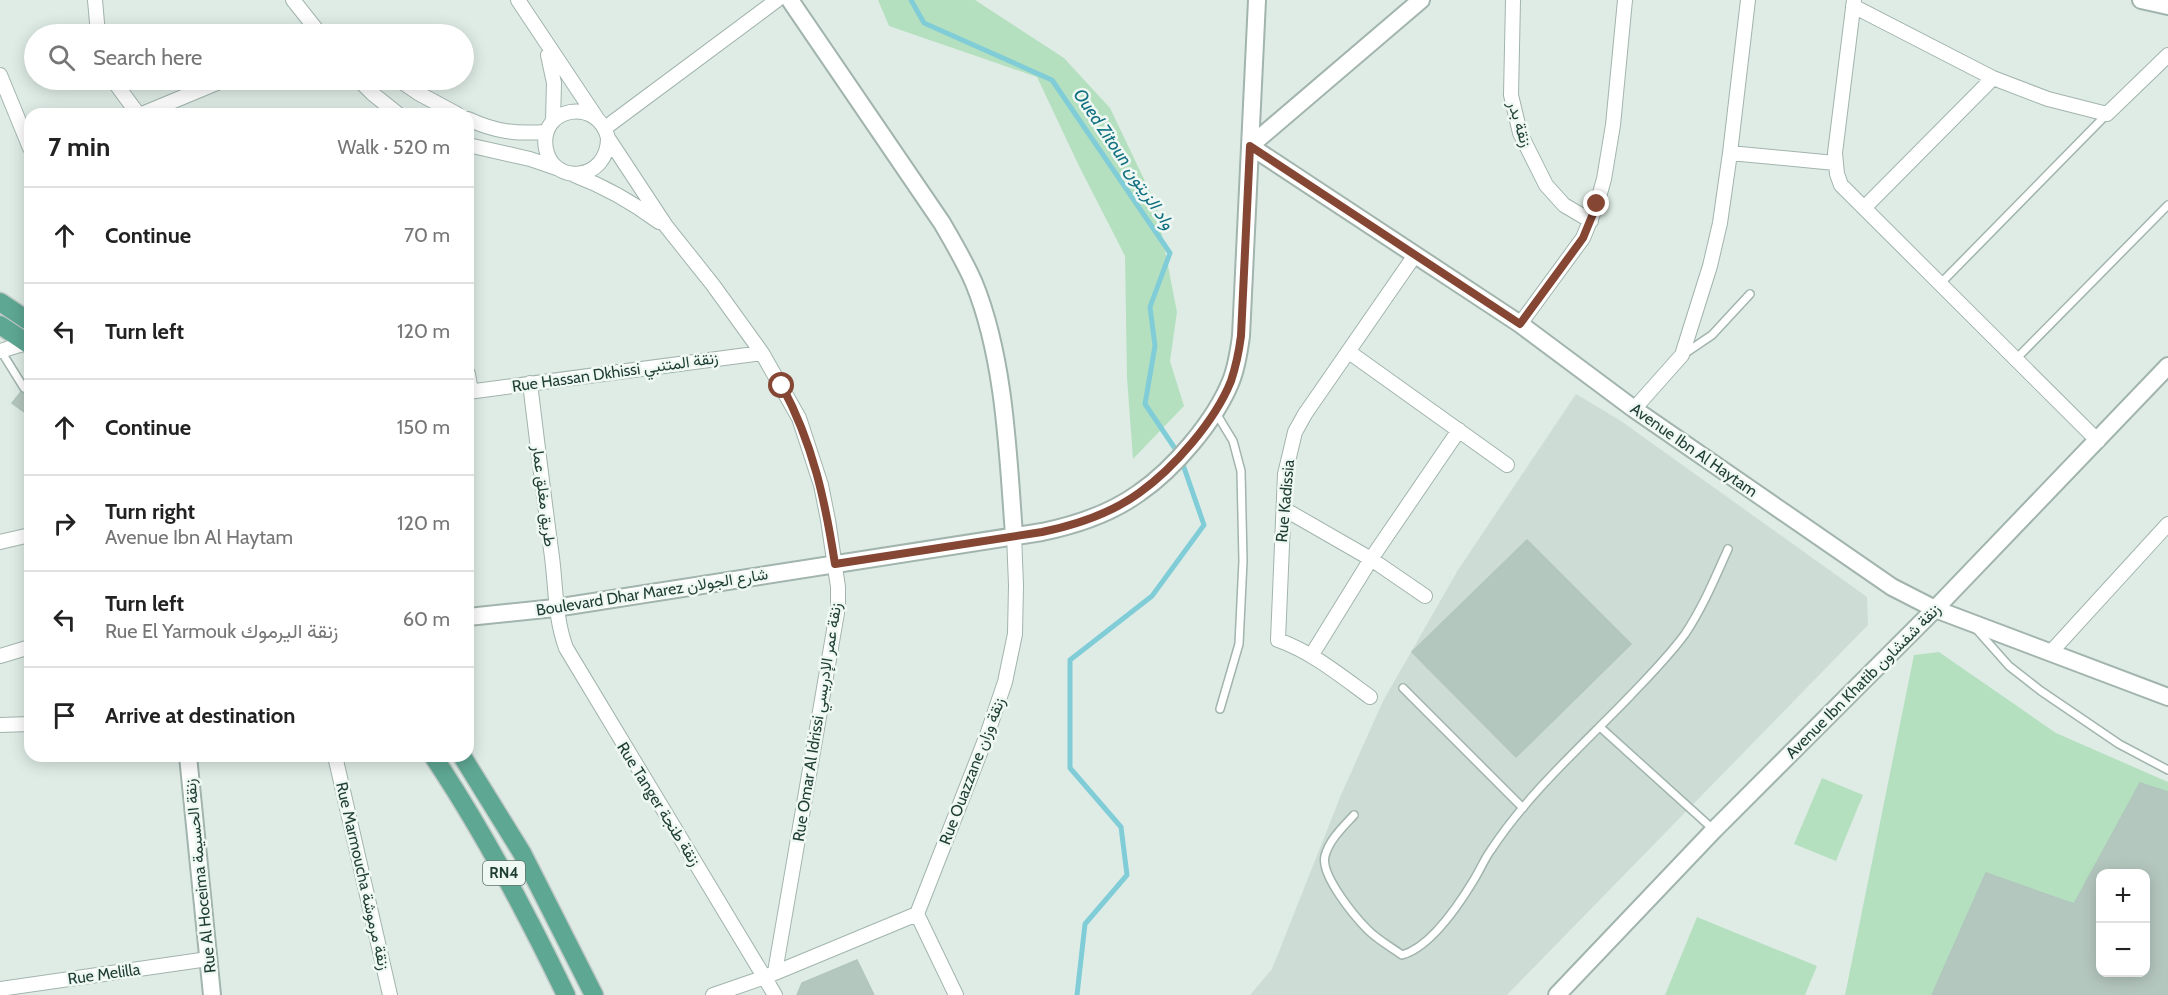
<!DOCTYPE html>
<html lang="en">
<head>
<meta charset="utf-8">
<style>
  :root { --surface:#fff; --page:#f2f2f2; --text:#222; --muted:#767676; --line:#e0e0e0 }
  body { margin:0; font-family:Cabin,Vazirmatn,sans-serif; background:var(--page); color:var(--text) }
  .controls { position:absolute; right:18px; bottom:18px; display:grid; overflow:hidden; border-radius:12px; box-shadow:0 3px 15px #0003 }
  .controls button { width:54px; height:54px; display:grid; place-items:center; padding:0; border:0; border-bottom:2px solid var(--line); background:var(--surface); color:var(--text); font:30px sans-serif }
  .stop { position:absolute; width:18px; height:18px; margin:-14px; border:4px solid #854634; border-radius:50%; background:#fff }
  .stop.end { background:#854634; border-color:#fff; box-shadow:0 2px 6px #0008 }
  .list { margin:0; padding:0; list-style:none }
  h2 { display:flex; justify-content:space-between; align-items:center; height:78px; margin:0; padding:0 24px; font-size:26px }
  h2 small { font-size:20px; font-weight:400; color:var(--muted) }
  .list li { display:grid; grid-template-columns:39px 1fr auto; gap:18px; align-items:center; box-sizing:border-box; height:96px; padding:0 24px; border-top:2px solid var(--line) }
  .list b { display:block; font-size:22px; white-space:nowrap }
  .list p { margin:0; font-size:20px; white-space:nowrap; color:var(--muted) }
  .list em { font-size:20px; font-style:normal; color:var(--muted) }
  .icon { flex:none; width:33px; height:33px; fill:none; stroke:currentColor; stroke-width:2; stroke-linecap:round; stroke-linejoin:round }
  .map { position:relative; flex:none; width:2168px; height:995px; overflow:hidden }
  .search { position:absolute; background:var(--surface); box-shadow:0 3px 15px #0003; left:24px; top:24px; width:450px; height:66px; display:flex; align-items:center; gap:15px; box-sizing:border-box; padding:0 21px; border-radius:33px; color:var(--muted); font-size:22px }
  .panel { position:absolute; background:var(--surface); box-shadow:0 3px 15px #0003; left:24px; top:108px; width:450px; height:654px; border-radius:18px }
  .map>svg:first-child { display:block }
</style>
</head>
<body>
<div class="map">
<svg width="2168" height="995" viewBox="0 0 2168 995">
  <rect width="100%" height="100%" fill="#dfece6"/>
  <!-- built -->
  <path fill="#cddcd5" d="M 1576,394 L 1621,421 L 1867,597 L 1868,625 L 1507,995 L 1250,995 L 1272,969 L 1341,795 L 1383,701 L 1458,570 Z"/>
  <!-- green -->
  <path fill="#b5e0bf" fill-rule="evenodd" d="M 878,0 L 975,0 L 1064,58 L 1110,108 L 1156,204 L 1177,312 L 1170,361 L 1184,406 L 1133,459 L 1127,378 L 1125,256 L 1079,166 L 1037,77 L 889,26 Z
    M 1939,652 L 2056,733 L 2168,782 L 2168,995 L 1845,995 L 1914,655 ZM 2100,874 L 2146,874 L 2146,972 L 2100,972 Z
    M 1822,778 L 1863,795 L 1836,861 L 1794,844 Z
    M 1697,917 L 1817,966 L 1805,995 L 1665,995 Z"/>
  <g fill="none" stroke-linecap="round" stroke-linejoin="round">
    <!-- stream -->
    <path stroke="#80cdd8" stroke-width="5" d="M 911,0 L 924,23 L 1052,80 L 1170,253 L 1150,307 L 1155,346 L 1145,404 L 1180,456 L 1204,525 L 1152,596 L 1070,660 L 1070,768 L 1121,827 L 1127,875 L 1085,924 L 1077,995"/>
  </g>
  <!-- building -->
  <path fill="#b4c7bf" stroke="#b1c6bd" stroke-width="1.5" fill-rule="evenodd" d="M 30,381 L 30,416 L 12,403 L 21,392 L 25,394 L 29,391 L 28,384 Z
    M 1527,540 L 1631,644 L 1516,757 L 1412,652 Z
    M 2140,783 L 2168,792 L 2168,995 L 1932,995 L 1986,873 L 2074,904 ZM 2100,873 L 2145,873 L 2145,972 L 2100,972 Z
    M 857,960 L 874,995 L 797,995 L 802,983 Z"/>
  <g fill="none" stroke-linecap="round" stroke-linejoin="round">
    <defs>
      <path id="service" d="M 1941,283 L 2107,114
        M 1,351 L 24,388
        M 1684,354 L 1712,335 L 1750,294
        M 2017,358 L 2168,205
        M 1216,413 L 1233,441 L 1241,471 L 1243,561 L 1239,644 L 1220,709
        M 1977,630 L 2009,666 L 2041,691 L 2119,744 L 2168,770
        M 1403,688 L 1523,808
        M 1600,727 L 1714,830
        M 1354,815 C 1343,827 1329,840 1325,856 C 1320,875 1355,917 1368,930 C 1378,940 1391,947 1402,955 C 1431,947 1460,903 1475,878 C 1481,868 1485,858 1491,850 C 1529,792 1583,745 1631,695 C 1650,675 1669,656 1685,634 C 1703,607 1715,578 1728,549"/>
      <path id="minor" d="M 95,0 L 98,34
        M 293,0 L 320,34
        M 518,0 L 596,117
        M 1513,0 L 1511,95 L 1520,133 L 1546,185 L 1564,205 L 1591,221
        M 1854,0 L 1835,153 L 1837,174 L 1841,185 L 2098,441
        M 1853,6 L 1993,78 L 2048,99 L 2107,114 L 2168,55
        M 548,55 L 554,83 L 553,121
        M 0,75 L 30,148
        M 113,80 L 138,114
        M 359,80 L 373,94 L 398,114
        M 399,80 L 418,93 L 457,114
        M 142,114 L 224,80
        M 468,119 C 496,132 516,134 546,132
        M 605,128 L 777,0
        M 608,138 C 608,181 553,186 546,149 C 538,107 598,96 608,138 L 666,226 L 713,285 L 762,353 L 799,418 L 821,485 L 828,520 L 838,587 L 838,607 L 775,972
        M 468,145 L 530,159 L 559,169
        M 1730,153 L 1835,163
        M 574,175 C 606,187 632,202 659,222
        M 1864,208 L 1993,78
        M 1520,324 L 1583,238 L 1597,204 L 1604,179 L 1613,125 L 1625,0
        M 0,351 L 26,343
        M 1349,352 L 1507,465
        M 468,374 L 471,392
        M 530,383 C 537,441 544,499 552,557 C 556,589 555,618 566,648 L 775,995
        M 468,392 L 762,353
        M 1634,409 L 1682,355 L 1710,266 L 1720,223 L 1730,153 L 1748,0
        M 1284,509 L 1371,559 L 1425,596
        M 0,542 L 30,535
        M 2051,652 L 2168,524
        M 0,656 L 30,647
        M 1311,656 L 1371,559 L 1459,430
        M 1370,697 C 1341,676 1312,652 1278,640 L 1285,474 L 1295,432 L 1305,414 L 1415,255
        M 0,725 L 30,724
        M 335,756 L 390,995
        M 0,989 L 208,959
        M 713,995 L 765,977 L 917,914
        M 956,995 L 917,914 L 987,735 L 1005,682 L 1015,634 L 1016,585 L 1014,535"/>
      <path id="tertiary" d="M 790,0 L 942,223 C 953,242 965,262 974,283 C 1005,359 1008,455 1014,535
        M 1421,0 L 1250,146 L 1520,324 L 1634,409 L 1892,587 L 1935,609 L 2168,697
        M 2141,0 L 2168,6
        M 468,617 L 555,608 L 1042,532 C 1076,525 1110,514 1139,493 C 1174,469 1215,421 1231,381 C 1237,366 1239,351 1241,336 L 1257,0
        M 188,756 L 212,995
        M 1557,995 L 1714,830 L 1935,609 L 2168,366"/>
      <path id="primary" d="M 0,302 L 30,322
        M 0,325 L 30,345
        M 433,756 C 484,832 526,912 566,995
        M 462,756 L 522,853 L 594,995"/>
    </defs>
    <!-- service casing -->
    <use href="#service" stroke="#a1b4ad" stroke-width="10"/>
    <!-- minor casing -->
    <use href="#minor" stroke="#a1b4ad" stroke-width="16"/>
    <!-- tertiary casing -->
    <use href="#tertiary" stroke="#a1b4ad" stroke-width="20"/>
    <!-- primary casing -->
    <use href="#primary" stroke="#c0c9c6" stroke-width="21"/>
    <!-- service -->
    <use href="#service" stroke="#fff" stroke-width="7"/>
    <!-- minor -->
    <use href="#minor" stroke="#fff" stroke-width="14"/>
    <!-- tertiary -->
    <use href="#tertiary" stroke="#fff" stroke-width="16"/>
    <!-- primary -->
    <use href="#primary" stroke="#5ea792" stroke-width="18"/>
  </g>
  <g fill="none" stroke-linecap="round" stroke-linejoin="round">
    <!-- route -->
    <path stroke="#854634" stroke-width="8" d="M 782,386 C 813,444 825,500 835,564 L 1042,532 C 1076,525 1110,514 1139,493 C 1174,468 1215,421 1231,381 C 1236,366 1239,351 1241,336 L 1250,146 L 1520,324 L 1583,238 L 1597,204"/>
  </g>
  <g text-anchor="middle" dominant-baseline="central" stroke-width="5" stroke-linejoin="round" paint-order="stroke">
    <!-- shield labels -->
    <rect fill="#f0f8f4" stroke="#5d766e" stroke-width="1.5" x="483" y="861" width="42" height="24" rx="4.5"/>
    <g font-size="15" font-weight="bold" fill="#1e3e34">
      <text x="504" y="873">RN4</text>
    </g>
    <!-- street labels -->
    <g font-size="16" fill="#1e3e34" stroke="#f0f8f4">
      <text transform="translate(1520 124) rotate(73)">زنقة بدر</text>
      <text transform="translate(615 372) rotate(-8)">Rue Hassan Dkhissi زنقة المتنبي</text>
      <text transform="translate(1694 450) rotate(35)">Avenue Ibn Al Haytam</text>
      <text transform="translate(544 496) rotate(83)">طريق مغلق عمار</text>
      <text transform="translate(1285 501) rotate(-85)">Rue Kadissia</text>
      <text transform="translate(652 592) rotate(-9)">Boulevard Dhar Marez شارع الجولان</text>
      <text transform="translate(1863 681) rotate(-45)">Avenue Ibn Khatib زنقة شفشاون</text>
      <text transform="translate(817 722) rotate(-81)">Rue Omar Al Idrissi زنقة عمر الإدريسي</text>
      <text transform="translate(972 771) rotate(-69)">Rue Ouazzane زنقة وزان</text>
      <text transform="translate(659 804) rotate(58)">Rue Tanger زنقة طنجة</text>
      <text transform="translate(200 876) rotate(-96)">Rue Al Hoceima زنقة الحسيمة</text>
      <text transform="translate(363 876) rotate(77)">Rue Marmoucha زنقة مرموشة</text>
      <text transform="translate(104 974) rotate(-8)">Rue Melilla</text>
    </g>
    <!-- water labels -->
    <g font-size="18" font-style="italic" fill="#117181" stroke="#f0f8f4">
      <text transform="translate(1124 159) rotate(56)">Oued Zitoun واد الزيتون</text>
    </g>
  </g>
</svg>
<div class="controls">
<button>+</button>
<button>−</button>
</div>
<div class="stop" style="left:782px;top:386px"></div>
<div class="stop end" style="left:1597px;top:204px"></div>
<div class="search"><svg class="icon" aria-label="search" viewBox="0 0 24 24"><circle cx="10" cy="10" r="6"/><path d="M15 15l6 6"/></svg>Search here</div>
<section class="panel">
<h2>7 min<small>Walk · 520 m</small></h2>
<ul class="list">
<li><svg class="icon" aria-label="ahead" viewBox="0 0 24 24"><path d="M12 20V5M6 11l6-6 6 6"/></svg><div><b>Continue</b></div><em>70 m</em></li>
<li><svg class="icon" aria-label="left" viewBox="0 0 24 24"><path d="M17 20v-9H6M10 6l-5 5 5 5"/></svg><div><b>Turn left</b></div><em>120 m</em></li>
<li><svg class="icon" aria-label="ahead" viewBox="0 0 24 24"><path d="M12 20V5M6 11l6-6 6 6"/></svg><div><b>Continue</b></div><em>150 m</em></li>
<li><svg class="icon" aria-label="right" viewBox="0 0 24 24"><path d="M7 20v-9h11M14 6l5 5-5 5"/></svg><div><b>Turn right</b><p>Avenue Ibn Al Haytam</p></div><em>120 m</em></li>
<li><svg class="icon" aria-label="left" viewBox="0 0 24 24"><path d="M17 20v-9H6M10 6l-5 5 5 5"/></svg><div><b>Turn left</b><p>Rue El Yarmouk زنقة اليرموك</p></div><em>60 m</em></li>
<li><svg class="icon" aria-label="arrive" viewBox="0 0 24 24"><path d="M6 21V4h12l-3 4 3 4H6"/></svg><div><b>Arrive at destination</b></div></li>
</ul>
</section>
</div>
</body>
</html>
